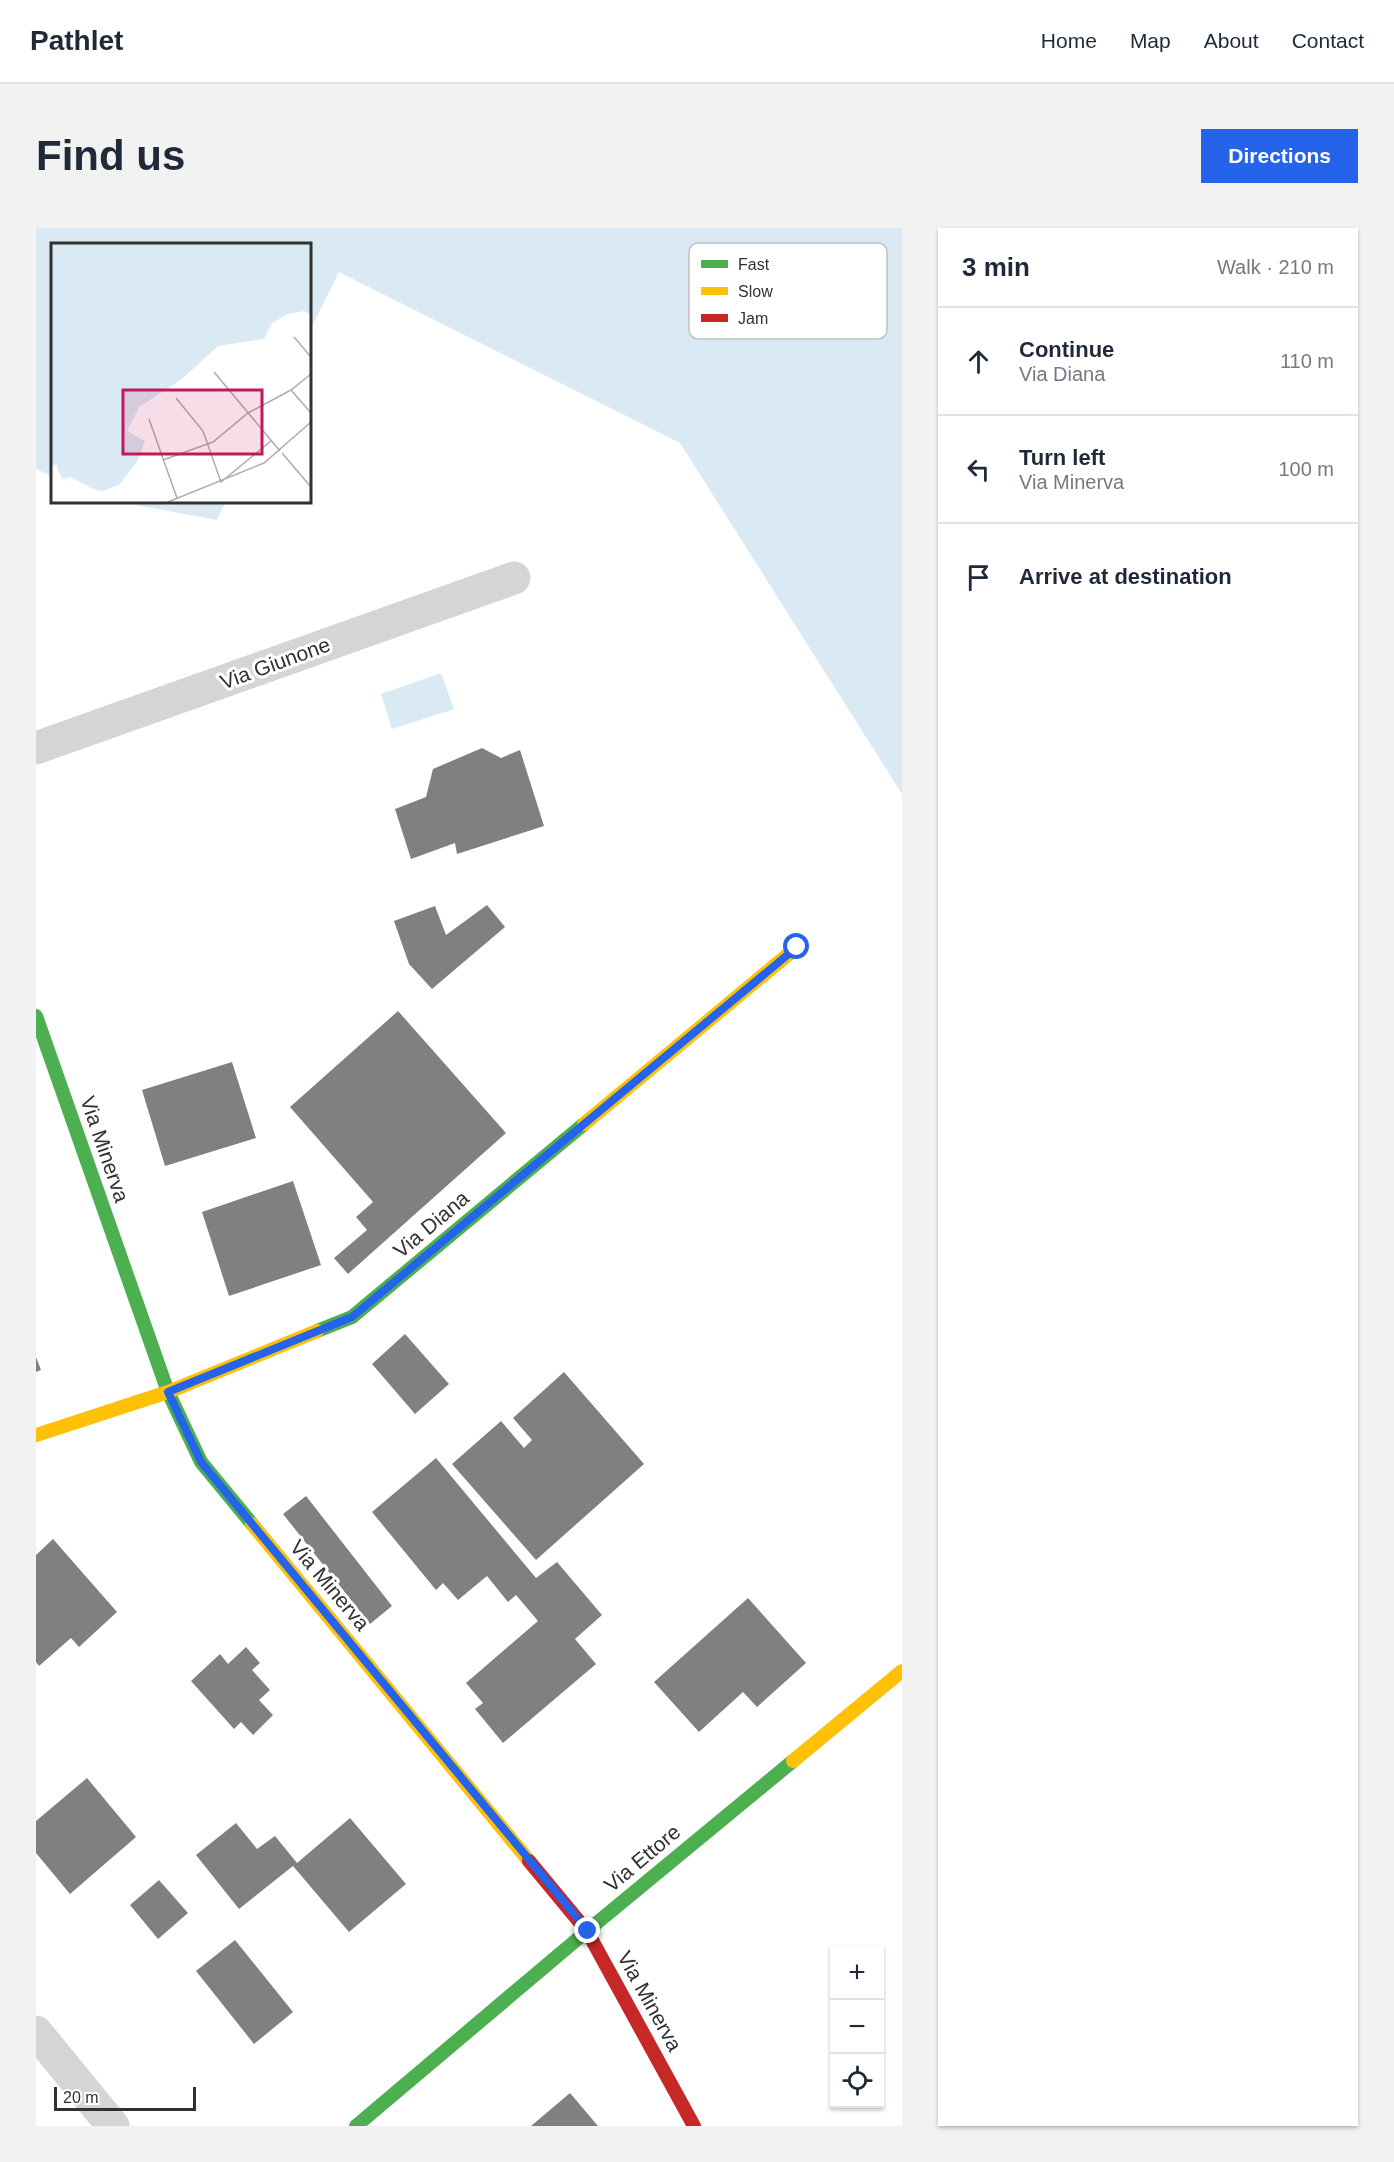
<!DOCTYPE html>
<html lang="en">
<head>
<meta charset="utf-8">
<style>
  :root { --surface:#fff; --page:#f2f2f3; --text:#1f2937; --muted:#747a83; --line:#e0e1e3; --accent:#2563eb }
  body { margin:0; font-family:Arial,sans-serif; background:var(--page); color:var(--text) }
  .controls { position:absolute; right:18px; bottom:18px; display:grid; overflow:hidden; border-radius:0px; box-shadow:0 2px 4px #0004 }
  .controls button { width:54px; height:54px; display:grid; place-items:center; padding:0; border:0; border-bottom:2px solid var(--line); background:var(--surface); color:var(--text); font:30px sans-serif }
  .scale { position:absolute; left:18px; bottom:15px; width:142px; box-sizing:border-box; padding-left:6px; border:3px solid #313131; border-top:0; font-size:16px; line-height:21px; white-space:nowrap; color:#313131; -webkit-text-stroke:4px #fff; paint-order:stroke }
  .stop { position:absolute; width:18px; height:18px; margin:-14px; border:4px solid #2563eb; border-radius:50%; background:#fff }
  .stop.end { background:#2563eb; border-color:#fff; box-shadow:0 2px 6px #0008 }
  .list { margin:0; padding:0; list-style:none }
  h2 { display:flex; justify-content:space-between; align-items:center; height:78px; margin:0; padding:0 24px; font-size:26px }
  h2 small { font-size:20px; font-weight:400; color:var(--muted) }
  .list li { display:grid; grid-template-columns:39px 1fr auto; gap:18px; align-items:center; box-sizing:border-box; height:108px; padding:0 24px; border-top:2px solid var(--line) }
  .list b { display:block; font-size:22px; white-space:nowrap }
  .list p { margin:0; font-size:20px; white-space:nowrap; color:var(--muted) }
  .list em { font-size:20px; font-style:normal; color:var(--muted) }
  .icon { flex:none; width:33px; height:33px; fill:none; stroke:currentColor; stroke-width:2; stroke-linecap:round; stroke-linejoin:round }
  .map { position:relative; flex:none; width:866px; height:1898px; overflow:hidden; border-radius:0px }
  header { display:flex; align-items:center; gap:36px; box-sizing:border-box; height:84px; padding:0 30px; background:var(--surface); border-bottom:2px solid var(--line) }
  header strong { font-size:28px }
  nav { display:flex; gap:33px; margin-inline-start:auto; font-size:21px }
  .intro { display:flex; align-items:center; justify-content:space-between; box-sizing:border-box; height:144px; padding:0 36px }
  h1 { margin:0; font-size:42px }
  .button { padding:15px 27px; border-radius:0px; background:var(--accent); color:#fff; font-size:21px; font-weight:700 }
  main { display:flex; gap:36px; padding:0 36px }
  aside { flex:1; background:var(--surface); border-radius:0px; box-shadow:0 2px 4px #0004 }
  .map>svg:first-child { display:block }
</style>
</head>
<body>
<header>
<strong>Pathlet</strong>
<nav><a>Home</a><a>Map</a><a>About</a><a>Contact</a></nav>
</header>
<div class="intro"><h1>Find us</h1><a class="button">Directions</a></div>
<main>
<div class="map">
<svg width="866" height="1898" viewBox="0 0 866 1898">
  <rect width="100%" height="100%" fill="#fff"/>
  <!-- water -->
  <path fill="#daeaf4" d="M 0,0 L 866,0 L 866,566 L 644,215 L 303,44 L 273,104 L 273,16 L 16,16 L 16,248 L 0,241 Z
    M 78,273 L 190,273 L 181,292 Z
    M 405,445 L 418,481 L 356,501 L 345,466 Z"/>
  <!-- building -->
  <path fill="#808080" d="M 446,520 L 465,530 L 484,522 L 508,598 L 421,626 L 419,615 L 375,631 L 359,581 L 390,569 L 397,541 Z
    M 451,677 L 469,699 L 396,761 L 373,736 L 358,693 L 399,678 L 410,707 Z
    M 362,783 L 470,905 L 312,1046 L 298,1030 L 331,1002 L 320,989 L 337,974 L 254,879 Z
    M 196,834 L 220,910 L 129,938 L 106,862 Z
    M 257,953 L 285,1037 L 193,1068 L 166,984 Z
    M 369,1106 L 413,1156 L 379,1186 L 336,1136 Z
    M 0,1129 L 5,1142 L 0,1144 Z
    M 528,1144 L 608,1236 L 500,1332 L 416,1236 L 465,1193 L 488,1220 L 496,1212 L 477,1190 Z
    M 400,1230 L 500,1350 L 521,1334 L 566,1387 L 539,1411 L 560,1436 L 467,1515 L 439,1481 L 447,1475 L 430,1455 L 502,1393 L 480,1367 L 472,1374 L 451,1348 L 422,1372 L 407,1355 L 400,1362 L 336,1284 Z
    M 270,1268 L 356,1378 L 334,1396 L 247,1286 Z
    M 17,1311 L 81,1384 L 43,1419 L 35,1410 L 3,1438 L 0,1434 L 0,1327 Z
    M 712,1370 L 770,1435 L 721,1479 L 707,1464 L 663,1504 L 618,1454 Z
    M 210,1419 L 224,1435 L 216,1442 L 234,1462 L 223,1472 L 237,1487 L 217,1507 L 205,1494 L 198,1501 L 155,1453 L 184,1426 L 192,1436 Z
    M 51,1550 L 100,1609 L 34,1666 L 0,1625 L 0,1593 Z
    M 314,1590 L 370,1656 L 313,1704 L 257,1638 L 203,1681 L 160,1627 L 200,1595 L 221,1621 L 239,1608 L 261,1635 Z
    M 123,1652 L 152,1685 L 122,1711 L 94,1677 Z
    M 199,1712 L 257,1784 L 218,1816 L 160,1743 Z
    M 534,1865 L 562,1898 L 495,1898 Z"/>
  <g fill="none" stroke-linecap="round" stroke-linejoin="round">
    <!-- street -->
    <path stroke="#d5d5d5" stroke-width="33" d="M 0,520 L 478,350
      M 0,1804 L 77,1898"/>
    <!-- fast -->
    <path stroke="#4caf50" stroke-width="14" d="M 0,788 L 132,1164 L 165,1234 L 216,1296
      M 281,1103 L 316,1089 L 548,896
      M 320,1898 L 551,1703 L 757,1533"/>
    <!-- slow -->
    <path stroke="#ffc107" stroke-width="14" d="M 548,896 L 761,719
      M 0,1207 L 132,1164 L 281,1103
      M 216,1296 L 493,1633
      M 757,1533 L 866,1443"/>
    <!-- jam -->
    <path stroke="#c62828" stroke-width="14" d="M 493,1633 L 551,1703 L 658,1898"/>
  </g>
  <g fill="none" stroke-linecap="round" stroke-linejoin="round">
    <!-- route -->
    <path stroke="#2563eb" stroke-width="8" d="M 552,1703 L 165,1234 L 132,1164 L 316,1089 L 761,719"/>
  </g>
  <g text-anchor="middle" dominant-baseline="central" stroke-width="6" stroke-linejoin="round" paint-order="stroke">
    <!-- street labels -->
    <g font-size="21" fill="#313131" stroke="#fff">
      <text transform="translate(239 435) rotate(-20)">Via Giunone</text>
      <text transform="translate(69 921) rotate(71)">Via Minerva</text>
      <text transform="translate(395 996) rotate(-40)">Via Diana</text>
      <text transform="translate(294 1357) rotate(50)">Via Minerva</text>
      <text transform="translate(606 1630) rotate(-40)">Via Ettore</text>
      <text transform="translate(614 1773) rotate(61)">Via Minerva</text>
    </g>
  </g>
  <!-- overview -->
  <g transform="translate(15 15)">
    <rect width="260" height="260" fill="#fff"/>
    <path d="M 0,0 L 259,0 L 259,71 L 253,68 L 237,71 L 221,80 L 213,96 L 167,103 L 131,136 L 88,164 L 76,188 L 94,198 L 86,219 L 68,242 L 52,248 L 42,246 L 19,234 L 11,236 L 5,221 L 0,224 Z" fill="#daeaf4"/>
    <path fill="none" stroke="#adadad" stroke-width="1.5" d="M 243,94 L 260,114M 163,129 L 229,208M 240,147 L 260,170M 125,155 L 152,188 L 170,239 L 220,198M 98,176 L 126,255M 231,210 L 260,244M 112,217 L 162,199 L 197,170 L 240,147 L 260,131M 117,259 L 213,220 L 260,179"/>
    <path fill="#c2185b" fill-opacity="0.15" stroke="#c2185b" stroke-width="3" d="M 72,147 L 211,147 L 211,211 L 72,211 Z"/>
    <rect width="260" height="260" fill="none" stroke="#313131" stroke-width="3"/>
  </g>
  <!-- legend -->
  <rect x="653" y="15" width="198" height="96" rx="9" fill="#fff" stroke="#c1c1c1" stroke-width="1.5"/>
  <rect x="665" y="32" width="27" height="8" fill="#4caf50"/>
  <rect x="665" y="59" width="27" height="8" fill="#ffc107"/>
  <rect x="665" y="86" width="27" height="8" fill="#c62828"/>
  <g font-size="16" fill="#313131">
    <text x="702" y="42">Fast</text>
    <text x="702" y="69">Slow</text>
    <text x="702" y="96">Jam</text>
  </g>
</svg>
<div class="controls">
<button>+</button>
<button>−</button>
<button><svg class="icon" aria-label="locate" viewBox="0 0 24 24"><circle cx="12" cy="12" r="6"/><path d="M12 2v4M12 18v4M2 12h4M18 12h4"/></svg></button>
</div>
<div class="scale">20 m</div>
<div class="stop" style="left:761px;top:719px"></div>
<div class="stop end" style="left:552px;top:1703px"></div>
</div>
<aside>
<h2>3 min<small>Walk · 210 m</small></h2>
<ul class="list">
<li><svg class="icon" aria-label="ahead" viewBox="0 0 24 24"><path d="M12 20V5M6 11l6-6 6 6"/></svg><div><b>Continue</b><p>Via Diana</p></div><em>110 m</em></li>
<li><svg class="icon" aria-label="left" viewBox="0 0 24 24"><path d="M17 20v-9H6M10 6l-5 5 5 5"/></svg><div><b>Turn left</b><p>Via Minerva</p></div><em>100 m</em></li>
<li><svg class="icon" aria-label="arrive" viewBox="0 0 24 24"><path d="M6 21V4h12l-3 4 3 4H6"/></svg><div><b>Arrive at destination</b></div></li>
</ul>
</aside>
</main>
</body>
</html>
